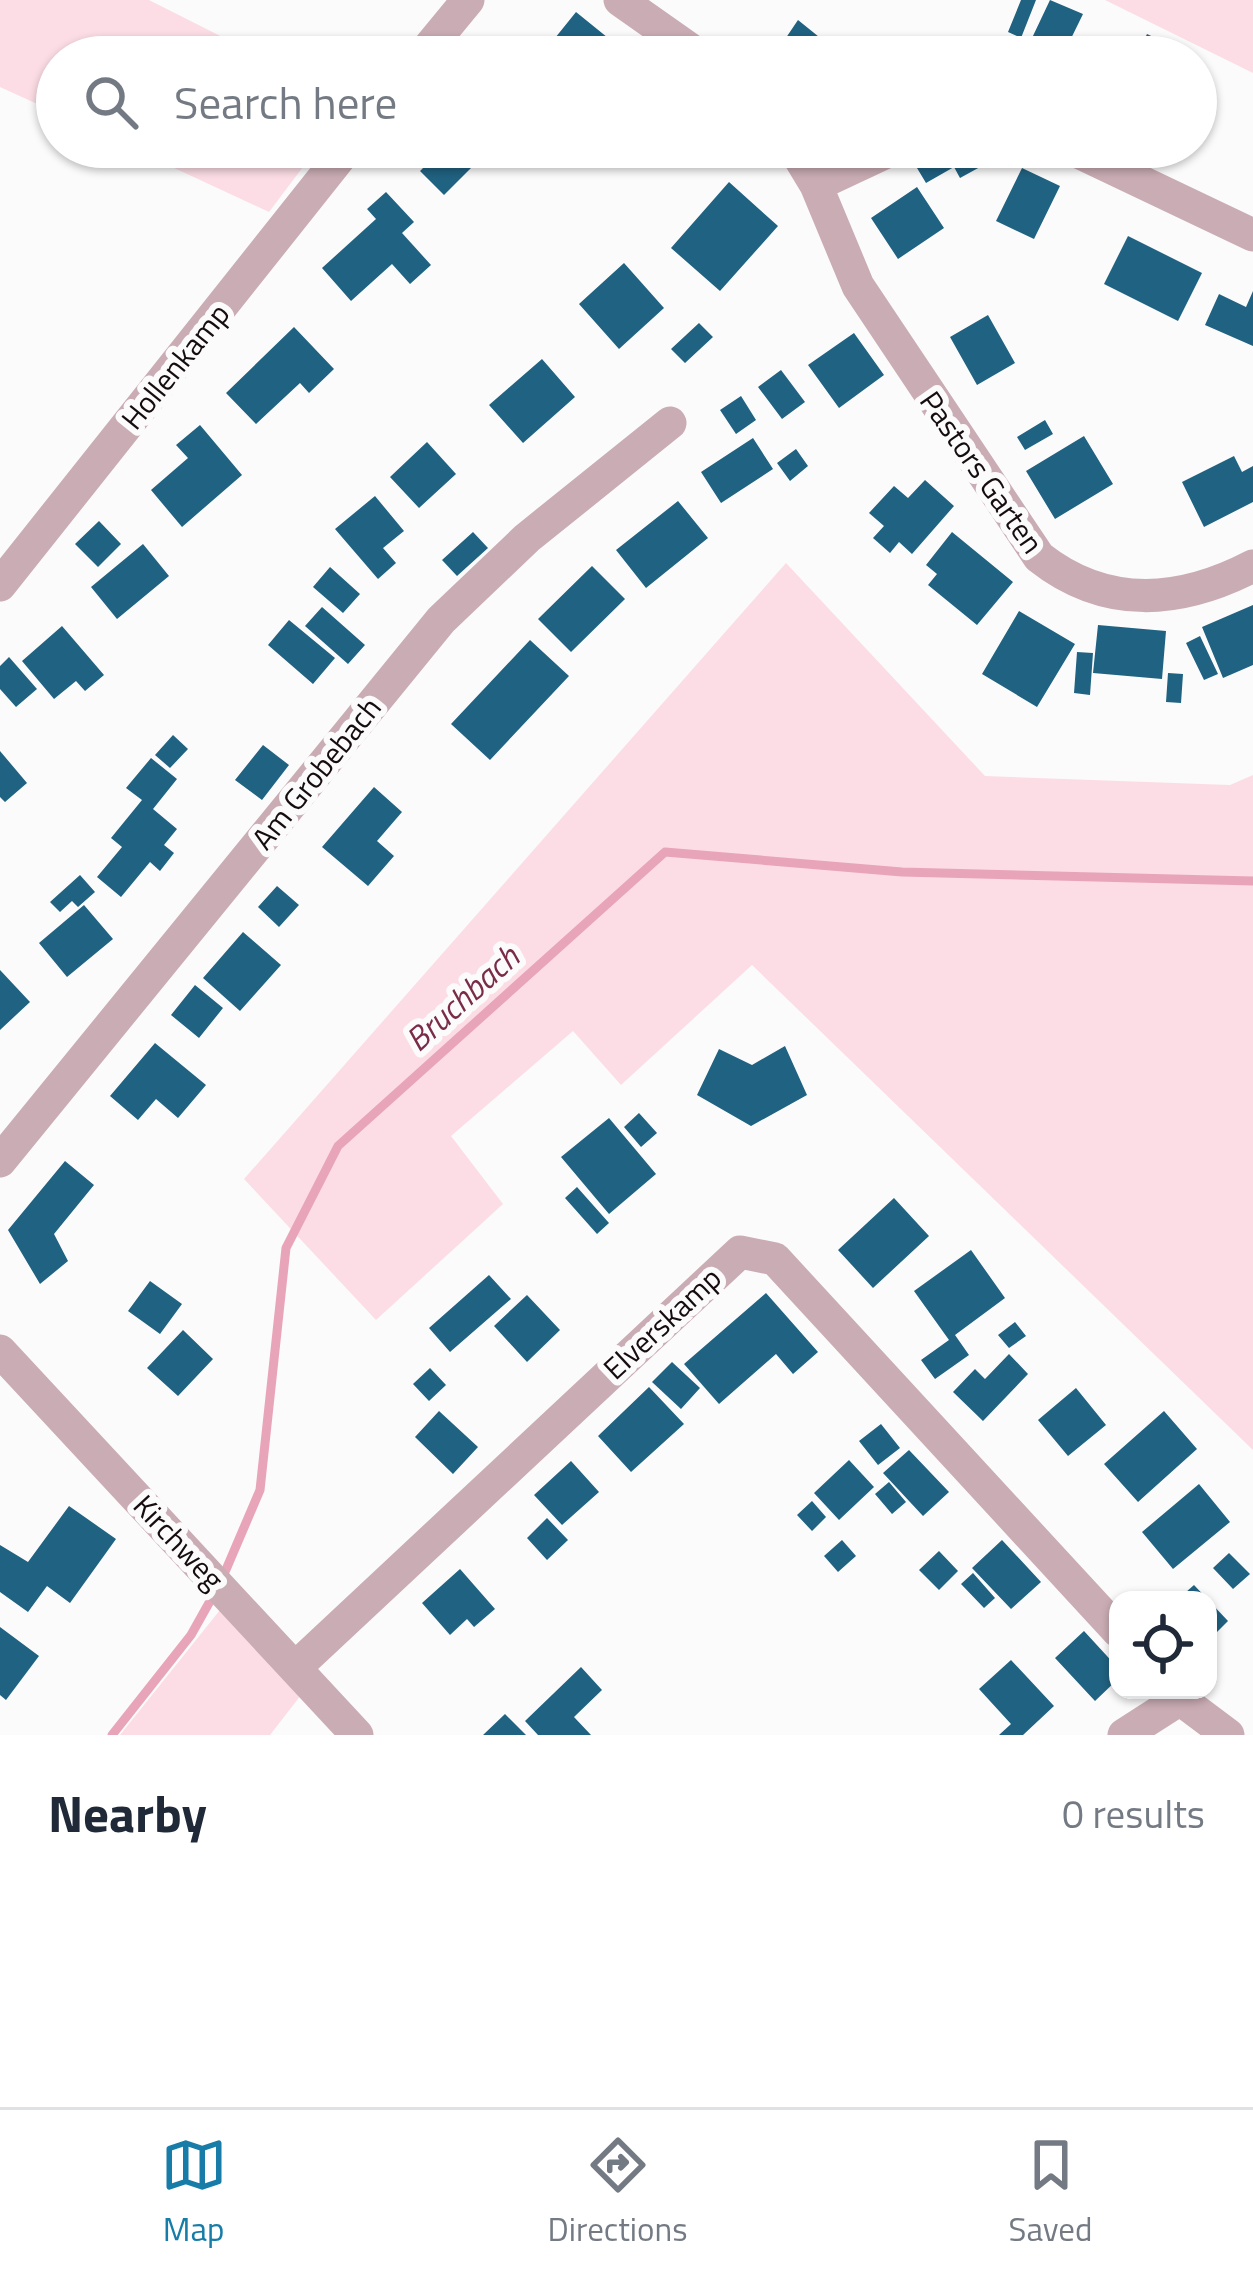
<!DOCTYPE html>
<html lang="en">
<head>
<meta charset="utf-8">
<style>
  :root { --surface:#fff; --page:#f2f2f3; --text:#1f2937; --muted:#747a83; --line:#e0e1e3; --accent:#177da8 }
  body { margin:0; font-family:"Titillium Web",sans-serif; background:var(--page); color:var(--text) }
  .controls { position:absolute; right:36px; bottom:36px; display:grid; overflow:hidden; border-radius:24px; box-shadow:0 3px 9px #0004 }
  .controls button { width:108px; height:108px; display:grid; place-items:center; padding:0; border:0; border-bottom:3px solid var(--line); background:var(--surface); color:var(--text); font:60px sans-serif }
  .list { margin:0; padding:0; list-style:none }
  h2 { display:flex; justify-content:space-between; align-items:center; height:156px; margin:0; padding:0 48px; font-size:51px }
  h2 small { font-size:39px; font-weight:400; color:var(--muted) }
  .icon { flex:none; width:66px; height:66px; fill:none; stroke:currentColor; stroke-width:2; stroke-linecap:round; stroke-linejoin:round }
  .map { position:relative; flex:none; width:1253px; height:1735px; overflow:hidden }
  .search { position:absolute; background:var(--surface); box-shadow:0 3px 9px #0004; left:36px; right:36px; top:36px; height:132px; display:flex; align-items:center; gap:30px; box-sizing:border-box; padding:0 42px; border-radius:66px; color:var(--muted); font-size:45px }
  .sheet { height:372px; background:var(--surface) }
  nav { display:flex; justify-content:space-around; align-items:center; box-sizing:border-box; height:168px; border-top:3px solid var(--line); background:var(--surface); font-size:33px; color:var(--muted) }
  nav a { display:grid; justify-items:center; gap:6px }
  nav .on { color:var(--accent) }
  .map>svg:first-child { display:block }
</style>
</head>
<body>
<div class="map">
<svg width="1253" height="1735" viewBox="0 0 1253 1735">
  <rect width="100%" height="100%" fill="#fbfbfb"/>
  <!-- green -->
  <path fill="#fcdde5" d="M 0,0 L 149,0 L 262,57 L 57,57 L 57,113 L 0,87 Z
    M 1105,0 L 1253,0 L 1253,73 Z
    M 129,147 L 318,147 L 269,212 Z
    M 786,563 L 985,776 L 1230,785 L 1253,775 L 1253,1450 L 752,965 L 621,1085 L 573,1031 L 451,1136 L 503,1204 L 376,1320 L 244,1179 Z
    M 220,1610 L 301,1695 L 270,1735 L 120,1735 Z"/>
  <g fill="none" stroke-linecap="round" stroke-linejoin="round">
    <!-- stream -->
    <path stroke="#e8a5b9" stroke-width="9" d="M 222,1579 L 260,1490 L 286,1248 L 338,1146 L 665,852 L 902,872 L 1253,881
      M 112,1735 L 191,1635 L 214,1594"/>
  </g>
  <!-- building -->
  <path fill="#206281" d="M 1021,0 L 1036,0 L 1021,38 L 1008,32 Z
    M 1050,0 L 1083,14 L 1062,57 L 1023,57 Z
    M 576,12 L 618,46 L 610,57 L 558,57 L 547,48 Z
    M 798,20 L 829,45 L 820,57 L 773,57 Z
    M 1147,34 L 1164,42 L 1158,57 L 1136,57 Z
    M 420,147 L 492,147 L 444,195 L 420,171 L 432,159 Z
    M 953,147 L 969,147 L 980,167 L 960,178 L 954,167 L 926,183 L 917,168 Z
    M 1022,168 L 1060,186 L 1034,239 L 996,221 Z
    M 729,182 L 778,226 L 720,291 L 671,248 Z
    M 917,187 L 944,228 L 898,259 L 871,218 Z
    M 386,192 L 414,222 L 402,233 L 431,265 L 410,284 L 392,264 L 351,301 L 322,268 L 376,219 L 367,209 Z
    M 1128,236 L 1202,273 L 1178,321 L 1104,284 Z
    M 624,263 L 664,308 L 619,349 L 579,304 Z
    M 1253,291 L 1253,346 L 1205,325 L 1219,294 L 1246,307 Z
    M 988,315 L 1015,363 L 977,385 L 950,337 Z
    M 699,323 L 713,337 L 685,363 L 671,349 Z
    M 294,327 L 334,369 L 309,393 L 300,383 L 256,424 L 226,393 Z
    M 854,333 L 884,375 L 839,408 L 808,365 Z
    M 542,359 L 575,397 L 523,443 L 489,405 Z
    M 781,370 L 805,402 L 782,419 L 758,387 Z
    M 741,396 L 756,420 L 736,434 L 720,410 Z
    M 1045,420 L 1053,434 L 1025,450 L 1017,437 Z
    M 200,425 L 242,475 L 182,527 L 151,490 L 188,458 L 176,445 Z
    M 1084,436 L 1113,484 L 1055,519 L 1026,471 Z
    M 753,438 L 773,469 L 721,503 L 701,472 Z
    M 427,442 L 456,474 L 419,508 L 390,477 Z
    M 796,449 L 808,466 L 790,481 L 777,463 Z
    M 1234,456 L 1242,472 L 1253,466 L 1253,502 L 1204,527 L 1182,482 Z
    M 925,480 L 954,506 L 912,554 L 899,542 L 890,553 L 873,538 L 884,526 L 869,513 L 894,486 L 908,498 Z
    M 375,496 L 404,531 L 383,548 L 396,563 L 378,579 L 335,529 Z
    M 678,501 L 708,538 L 646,588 L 616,550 Z
    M 99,521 L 121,544 L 98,567 L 75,544 Z
    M 473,532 L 488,548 L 457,576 L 442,560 Z
    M 952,532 L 1013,582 L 977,625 L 928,585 L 937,574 L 926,565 Z
    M 143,544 L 169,576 L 117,619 L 91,587 Z
    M 592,566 L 625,599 L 571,652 L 538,619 Z
    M 330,567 L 360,594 L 343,613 L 313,587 Z
    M 1253,605 L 1253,665 L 1223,678 L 1202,627 Z
    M 322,607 L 365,645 L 348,664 L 305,626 Z
    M 1019,611 L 1075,644 L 1037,707 L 982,674 Z
    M 289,620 L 335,658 L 313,684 L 268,645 Z
    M 1098,625 L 1166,631 L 1162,679 L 1093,673 Z
    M 62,626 L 104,675 L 85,691 L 76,681 L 54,699 L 22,661 Z
    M 1200,636 L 1218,674 L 1204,680 L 1186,643 Z
    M 530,640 L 569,676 L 490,760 L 451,724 Z
    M 1077,652 L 1093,653 L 1090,695 L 1074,693 Z
    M 9,657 L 37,689 L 16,707 L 0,689 L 0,666 Z
    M 1168,673 L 1183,674 L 1181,703 L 1166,702 Z
    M 173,735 L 188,749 L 170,768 L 155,755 Z
    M 263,745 L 289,765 L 262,800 L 235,780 Z
    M 0,751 L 27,783 L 5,802 L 0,797 Z
    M 151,758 L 177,779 L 153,809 L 177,829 L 164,845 L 174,853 L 160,871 L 150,862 L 121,897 L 97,877 L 122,847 L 111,838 L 142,800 L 126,788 Z
    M 374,787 L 402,812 L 377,841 L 394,856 L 368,886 L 322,847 Z
    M 80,875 L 95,892 L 78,907 L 72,901 L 60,912 L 50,902 Z
    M 277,886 L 299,905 L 279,927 L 258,907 Z
    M 84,905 L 113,939 L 67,977 L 39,943 Z
    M 243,932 L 281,965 L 240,1011 L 203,978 Z
    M 0,970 L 30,1002 L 0,1030 Z
    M 195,985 L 223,1008 L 199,1038 L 171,1015 Z
    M 155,1043 L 206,1085 L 178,1118 L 156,1099 L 138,1120 L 110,1096 Z
    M 785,1046 L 807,1095 L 751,1126 L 697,1095 L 719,1049 L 752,1065 Z
    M 639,1113 L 657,1133 L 641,1147 L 624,1127 Z
    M 609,1118 L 656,1174 L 609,1214 L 561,1157 Z
    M 65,1161 L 94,1185 L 54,1234 L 68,1261 L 40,1284 L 8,1230 Z
    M 577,1187 L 609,1223 L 597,1234 L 565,1198 Z
    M 894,1198 L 929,1236 L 873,1288 L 838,1250 Z
    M 971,1250 L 1005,1298 L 955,1335 L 969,1355 L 935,1379 L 921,1360 L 949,1340 L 914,1291 Z
    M 489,1275 L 511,1299 L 450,1352 L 429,1328 Z
    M 150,1281 L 182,1304 L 160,1334 L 128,1311 Z
    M 766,1293 L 818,1352 L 793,1374 L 776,1354 L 719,1404 L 684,1364 Z
    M 527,1295 L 560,1330 L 527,1362 L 494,1326 Z
    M 1015,1322 L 1026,1336 L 1009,1348 L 998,1335 Z
    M 183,1330 L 213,1359 L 178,1396 L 147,1368 Z
    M 1009,1354 L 1028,1374 L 983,1421 L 953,1392 L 975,1369 L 985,1379 Z
    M 672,1362 L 700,1388 L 681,1409 L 652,1382 Z
    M 430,1368 L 446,1385 L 429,1401 L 413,1384 Z
    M 649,1387 L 684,1424 L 631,1472 L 598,1436 Z
    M 1076,1388 L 1106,1425 L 1068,1456 L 1038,1420 Z
    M 439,1411 L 478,1447 L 453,1474 L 415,1437 Z
    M 1164,1411 L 1197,1449 L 1138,1502 L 1104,1464 Z
    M 881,1424 L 900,1448 L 878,1465 L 859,1441 Z
    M 909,1450 L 949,1492 L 923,1516 L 883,1473 Z
    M 849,1460 L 874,1487 L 839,1520 L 814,1493 Z
    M 571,1461 L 599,1492 L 562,1525 L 534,1495 Z
    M 889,1482 L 906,1502 L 892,1514 L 875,1494 Z
    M 1199,1484 L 1230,1522 L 1173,1569 L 1142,1532 Z
    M 812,1501 L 826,1517 L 812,1531 L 797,1515 Z
    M 69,1506 L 116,1539 L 70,1603 L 47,1586 L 28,1612 L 0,1592 L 0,1545 L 28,1562 Z
    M 547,1518 L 568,1540 L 547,1560 L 527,1538 Z
    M 842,1540 L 856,1556 L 838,1572 L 824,1556 Z
    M 1002,1540 L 1041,1582 L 1011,1609 L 972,1568 Z
    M 939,1551 L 958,1571 L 939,1590 L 919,1570 Z
    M 1229,1553 L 1250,1574 L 1233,1589 L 1213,1568 Z
    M 460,1569 L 495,1609 L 474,1627 L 467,1619 L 450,1635 L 422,1603 Z
    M 973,1573 L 995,1598 L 984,1608 L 961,1584 Z
    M 1194,1585 L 1228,1621 L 1208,1641 L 1208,1600 L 1177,1600 Z
    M 0,1627 L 39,1656 L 6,1700 L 0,1695 Z
    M 1084,1631 L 1118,1668 L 1118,1679 L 1095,1701 L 1055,1658 Z
    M 1011,1660 L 1054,1706 L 1023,1735 L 999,1735 L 1011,1724 L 979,1689 Z
    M 581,1667 L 602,1690 L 574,1717 L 591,1735 L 538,1735 L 525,1721 Z
    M 505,1714 L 526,1735 L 483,1735 Z"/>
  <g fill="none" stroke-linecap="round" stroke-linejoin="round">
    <!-- minor -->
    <path stroke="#caacb4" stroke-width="33" d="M 620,0 L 701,57
      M 421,57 L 468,0
      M 793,147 L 816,185 L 897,147
      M 1068,147 L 1253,235
      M 816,185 L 858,286 L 1039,557 C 1106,610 1180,604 1253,566
      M 0,585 L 348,147
      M 0,1161 L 441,620 L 527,538 L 670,423
      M 0,1351 L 357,1735
      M 295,1668 L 740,1252 L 775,1259 L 1118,1631
      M 1180,1699 L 1228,1735
      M 1124,1735 L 1180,1699 L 1172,1690"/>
  </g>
  <g text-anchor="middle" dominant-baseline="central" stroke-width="12" stroke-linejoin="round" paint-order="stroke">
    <!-- street labels -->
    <g font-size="30" fill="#150c0f" stroke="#fbfbfb">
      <text transform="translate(175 366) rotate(-51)">Hollenkamp</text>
      <text transform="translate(982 472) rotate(55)">Pastors Garten</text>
      <text transform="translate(316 773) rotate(-51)">Am Grobebach</text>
      <text transform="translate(662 1323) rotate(-43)">Elverskamp</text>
      <text transform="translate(179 1542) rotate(47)">Kirchweg</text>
    </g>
    <!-- water labels -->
    <g font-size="33" font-style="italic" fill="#792b48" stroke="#fbfbfb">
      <text transform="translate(462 998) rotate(-42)">Bruchbach</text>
    </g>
  </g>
</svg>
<div class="controls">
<button><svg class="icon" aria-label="locate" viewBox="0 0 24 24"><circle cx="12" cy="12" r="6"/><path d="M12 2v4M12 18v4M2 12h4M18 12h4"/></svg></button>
</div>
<div class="search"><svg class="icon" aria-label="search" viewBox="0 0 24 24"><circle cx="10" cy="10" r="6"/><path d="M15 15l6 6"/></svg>Search here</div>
</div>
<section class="sheet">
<h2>Nearby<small>0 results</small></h2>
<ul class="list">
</ul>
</section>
<nav>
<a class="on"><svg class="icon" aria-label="map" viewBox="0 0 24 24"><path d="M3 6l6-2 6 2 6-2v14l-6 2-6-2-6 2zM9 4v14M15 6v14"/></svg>Map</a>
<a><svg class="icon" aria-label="directions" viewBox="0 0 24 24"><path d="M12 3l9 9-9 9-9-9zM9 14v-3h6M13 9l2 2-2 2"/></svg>Directions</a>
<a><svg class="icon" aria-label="saved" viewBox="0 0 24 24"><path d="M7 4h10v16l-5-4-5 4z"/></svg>Saved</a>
</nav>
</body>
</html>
